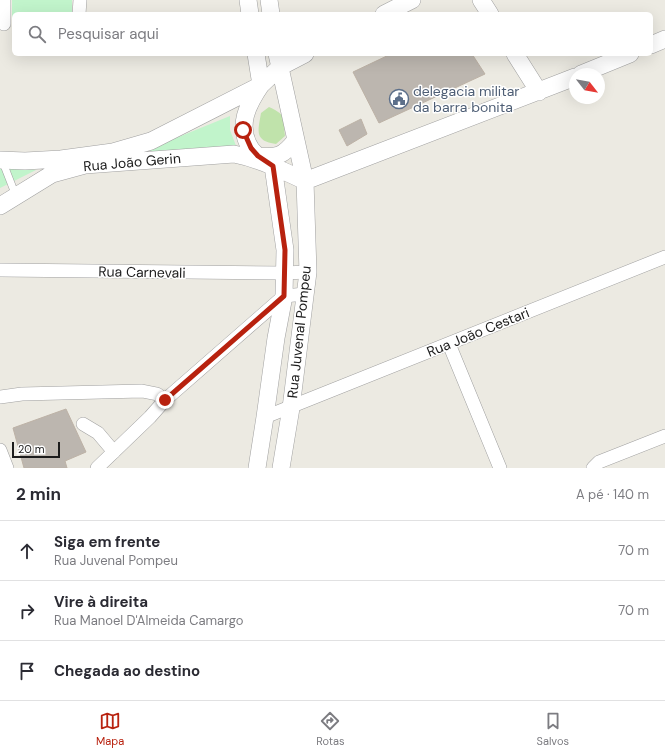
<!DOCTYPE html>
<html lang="pt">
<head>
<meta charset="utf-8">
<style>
  :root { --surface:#fff; --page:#f7f7f7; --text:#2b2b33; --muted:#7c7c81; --line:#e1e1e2; --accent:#b8220f }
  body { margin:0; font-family:"DM Sans",sans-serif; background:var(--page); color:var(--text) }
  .compass { position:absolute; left:569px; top:68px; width:36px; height:36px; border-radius:50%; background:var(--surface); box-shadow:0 4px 16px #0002; rotate:121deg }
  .scale { position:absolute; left:12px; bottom:10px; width:48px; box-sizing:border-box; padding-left:4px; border:2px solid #1c1c1c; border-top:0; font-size:11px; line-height:14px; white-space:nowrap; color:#1c1c1c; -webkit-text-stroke:3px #fff; paint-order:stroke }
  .stop { position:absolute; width:12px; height:12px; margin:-9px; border:3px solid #b8220f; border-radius:50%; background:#fff }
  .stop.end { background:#b8220f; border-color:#fff; box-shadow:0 1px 4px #0008 }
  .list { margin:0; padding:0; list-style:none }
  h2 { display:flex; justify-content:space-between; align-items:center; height:52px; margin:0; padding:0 16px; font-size:17px }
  h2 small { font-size:13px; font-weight:400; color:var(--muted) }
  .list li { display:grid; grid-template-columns:26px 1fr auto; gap:12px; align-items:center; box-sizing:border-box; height:60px; padding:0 16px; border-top:1px solid var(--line) }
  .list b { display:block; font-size:15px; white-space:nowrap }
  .list p { margin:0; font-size:13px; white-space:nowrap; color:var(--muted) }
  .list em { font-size:13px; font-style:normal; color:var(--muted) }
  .icon { flex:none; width:22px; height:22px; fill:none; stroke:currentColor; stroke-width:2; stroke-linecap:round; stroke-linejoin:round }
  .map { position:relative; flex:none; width:665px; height:468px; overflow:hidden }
  .search { position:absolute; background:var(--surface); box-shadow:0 4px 16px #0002; left:12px; right:12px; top:12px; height:44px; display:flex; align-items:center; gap:10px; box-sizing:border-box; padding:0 14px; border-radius:6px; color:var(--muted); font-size:15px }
  .sheet { height:232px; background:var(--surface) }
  nav { display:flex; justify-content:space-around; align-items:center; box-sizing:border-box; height:56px; border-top:1px solid var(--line); background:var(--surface); font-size:11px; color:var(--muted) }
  nav a { display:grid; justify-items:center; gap:2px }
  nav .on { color:var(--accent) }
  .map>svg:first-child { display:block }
</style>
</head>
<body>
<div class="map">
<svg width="665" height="468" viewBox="0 0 665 468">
  <rect width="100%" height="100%" fill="#eceae2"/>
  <!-- grass -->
  <path fill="#c0e3ab" d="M 269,107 C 288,116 283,117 285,136 L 276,144 C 254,141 258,131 261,113 Z"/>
  <!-- park -->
  <path fill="#c1f4cb" d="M 12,0 L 72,0 L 72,14 L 14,14 L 14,18 L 12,18 Z
    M 230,116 L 230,130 L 238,151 L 144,151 Z
    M 0,166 L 36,170 L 0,188 Z"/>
  <!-- building -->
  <path fill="#bcb6af" stroke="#bdb2a6" d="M 391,54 L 472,54 L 485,74 L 379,123 L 353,72 Z
    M 361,119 L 367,134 L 347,146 L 339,130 Z
    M 66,409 L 86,452 L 65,461 L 67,468 L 24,468 L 13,428 Z"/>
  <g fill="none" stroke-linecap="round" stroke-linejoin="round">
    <defs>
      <path id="service" d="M 2,160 L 16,196"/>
      <path id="minor" d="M 4,0 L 4,24
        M 79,14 L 80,0
        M 0,270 L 284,273 L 308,272
        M 449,344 L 500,468
        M 0,397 L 22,394 L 142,391 L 157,394 L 165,400
        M 265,417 L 665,257
        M 83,424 L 98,433 L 114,452
        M 0,450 L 7,468
        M 97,468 L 150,417 L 165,400 L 284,296 L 305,294
        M 593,468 L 599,462 L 665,436"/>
      <path id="tertiary" d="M 248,0 L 250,14
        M 269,0 L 271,14
        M 481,0 L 490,14
        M 384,14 L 412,0
        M 651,45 L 665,39
        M 256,54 L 261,85 C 248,104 236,126 251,149 C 256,156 265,161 273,166 L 285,250 L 284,296 L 276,338 L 265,417 L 257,468
        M 277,54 L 305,181 L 308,272 L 291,408 L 281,468
        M 515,54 L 539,92
        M 581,74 L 630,54
        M 258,156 C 277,158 283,156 295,141
        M 0,160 L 25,161 L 61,159 L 113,152 L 151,141 L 261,85 L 280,67 L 305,54
        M 0,206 L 52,174 L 85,165 L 234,154 C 259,159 282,170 305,181 L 575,77"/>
    </defs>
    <!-- service casing -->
    <use href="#service" stroke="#a0a0a0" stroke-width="8"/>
    <!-- minor casing -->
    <use href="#minor" stroke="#a0a0a0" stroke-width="14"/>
    <!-- tertiary casing -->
    <use href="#tertiary" stroke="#a0a0a0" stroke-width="18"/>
    <!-- service -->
    <use href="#service" stroke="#fff" stroke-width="7"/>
    <!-- minor -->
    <use href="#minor" stroke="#fff" stroke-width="13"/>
    <!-- tertiary -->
    <use href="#tertiary" stroke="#fff" stroke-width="17"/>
  </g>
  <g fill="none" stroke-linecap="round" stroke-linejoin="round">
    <!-- route -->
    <path stroke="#b8220f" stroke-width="5" d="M 165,400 L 284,296 L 285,250 L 273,166 L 258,156 L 251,148 L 243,130"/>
  </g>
  <!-- icons -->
  <defs>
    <symbol id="civic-ring" viewBox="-11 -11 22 22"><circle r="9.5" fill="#fff" stroke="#5c6f8a" stroke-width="1.5"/><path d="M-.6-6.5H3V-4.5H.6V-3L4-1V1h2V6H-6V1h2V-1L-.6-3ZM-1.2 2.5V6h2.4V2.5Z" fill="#5c6f8a"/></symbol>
  </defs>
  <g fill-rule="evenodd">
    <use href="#civic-ring" x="388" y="88" width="22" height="22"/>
  </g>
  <g text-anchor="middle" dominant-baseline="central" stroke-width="3" stroke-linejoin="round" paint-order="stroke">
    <!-- service labels -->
    <g font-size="14" fill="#4e5e75" stroke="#fff" text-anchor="start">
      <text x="413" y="91">delegacia militar<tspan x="413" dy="16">da barra bonita</tspan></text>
    </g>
    <!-- street labels -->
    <g font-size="14" fill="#1c1c1c" stroke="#fff">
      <text transform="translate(132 162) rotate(-5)">Rua João Gerin</text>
      <text transform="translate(142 272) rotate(1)">Rua Carnevali</text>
      <text transform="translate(299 332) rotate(-84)">Rua Juvenal Pompeu</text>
      <text transform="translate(478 332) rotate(-22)">Rua João Cestari</text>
    </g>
  </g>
</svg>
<svg class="compass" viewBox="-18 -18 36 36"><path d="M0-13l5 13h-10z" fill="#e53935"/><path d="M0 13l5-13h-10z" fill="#7c7c81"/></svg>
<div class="scale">20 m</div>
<div class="stop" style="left:243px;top:130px"></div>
<div class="stop end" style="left:165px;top:400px"></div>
<div class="search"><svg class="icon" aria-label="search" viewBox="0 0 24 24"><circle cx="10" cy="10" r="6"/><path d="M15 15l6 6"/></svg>Pesquisar aqui</div>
</div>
<section class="sheet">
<h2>2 min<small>A pé · 140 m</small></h2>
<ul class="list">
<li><svg class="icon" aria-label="ahead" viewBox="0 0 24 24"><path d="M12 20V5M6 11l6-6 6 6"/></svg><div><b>Siga em frente</b><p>Rua Juvenal Pompeu</p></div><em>70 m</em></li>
<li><svg class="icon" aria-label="right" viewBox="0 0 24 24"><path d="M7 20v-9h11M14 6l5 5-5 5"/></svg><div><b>Vire à direita</b><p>Rua Manoel D'Almeida Camargo</p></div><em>70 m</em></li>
<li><svg class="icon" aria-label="arrive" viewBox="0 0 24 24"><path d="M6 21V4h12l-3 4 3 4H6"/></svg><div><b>Chegada ao destino</b></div></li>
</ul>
</section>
<nav>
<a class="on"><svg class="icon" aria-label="map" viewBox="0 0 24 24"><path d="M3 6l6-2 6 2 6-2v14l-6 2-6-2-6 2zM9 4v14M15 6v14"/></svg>Mapa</a>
<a><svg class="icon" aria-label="directions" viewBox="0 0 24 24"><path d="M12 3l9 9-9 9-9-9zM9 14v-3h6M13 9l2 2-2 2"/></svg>Rotas</a>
<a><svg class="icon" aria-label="saved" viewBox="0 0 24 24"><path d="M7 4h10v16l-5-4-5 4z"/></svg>Salvos</a>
</nav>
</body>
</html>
